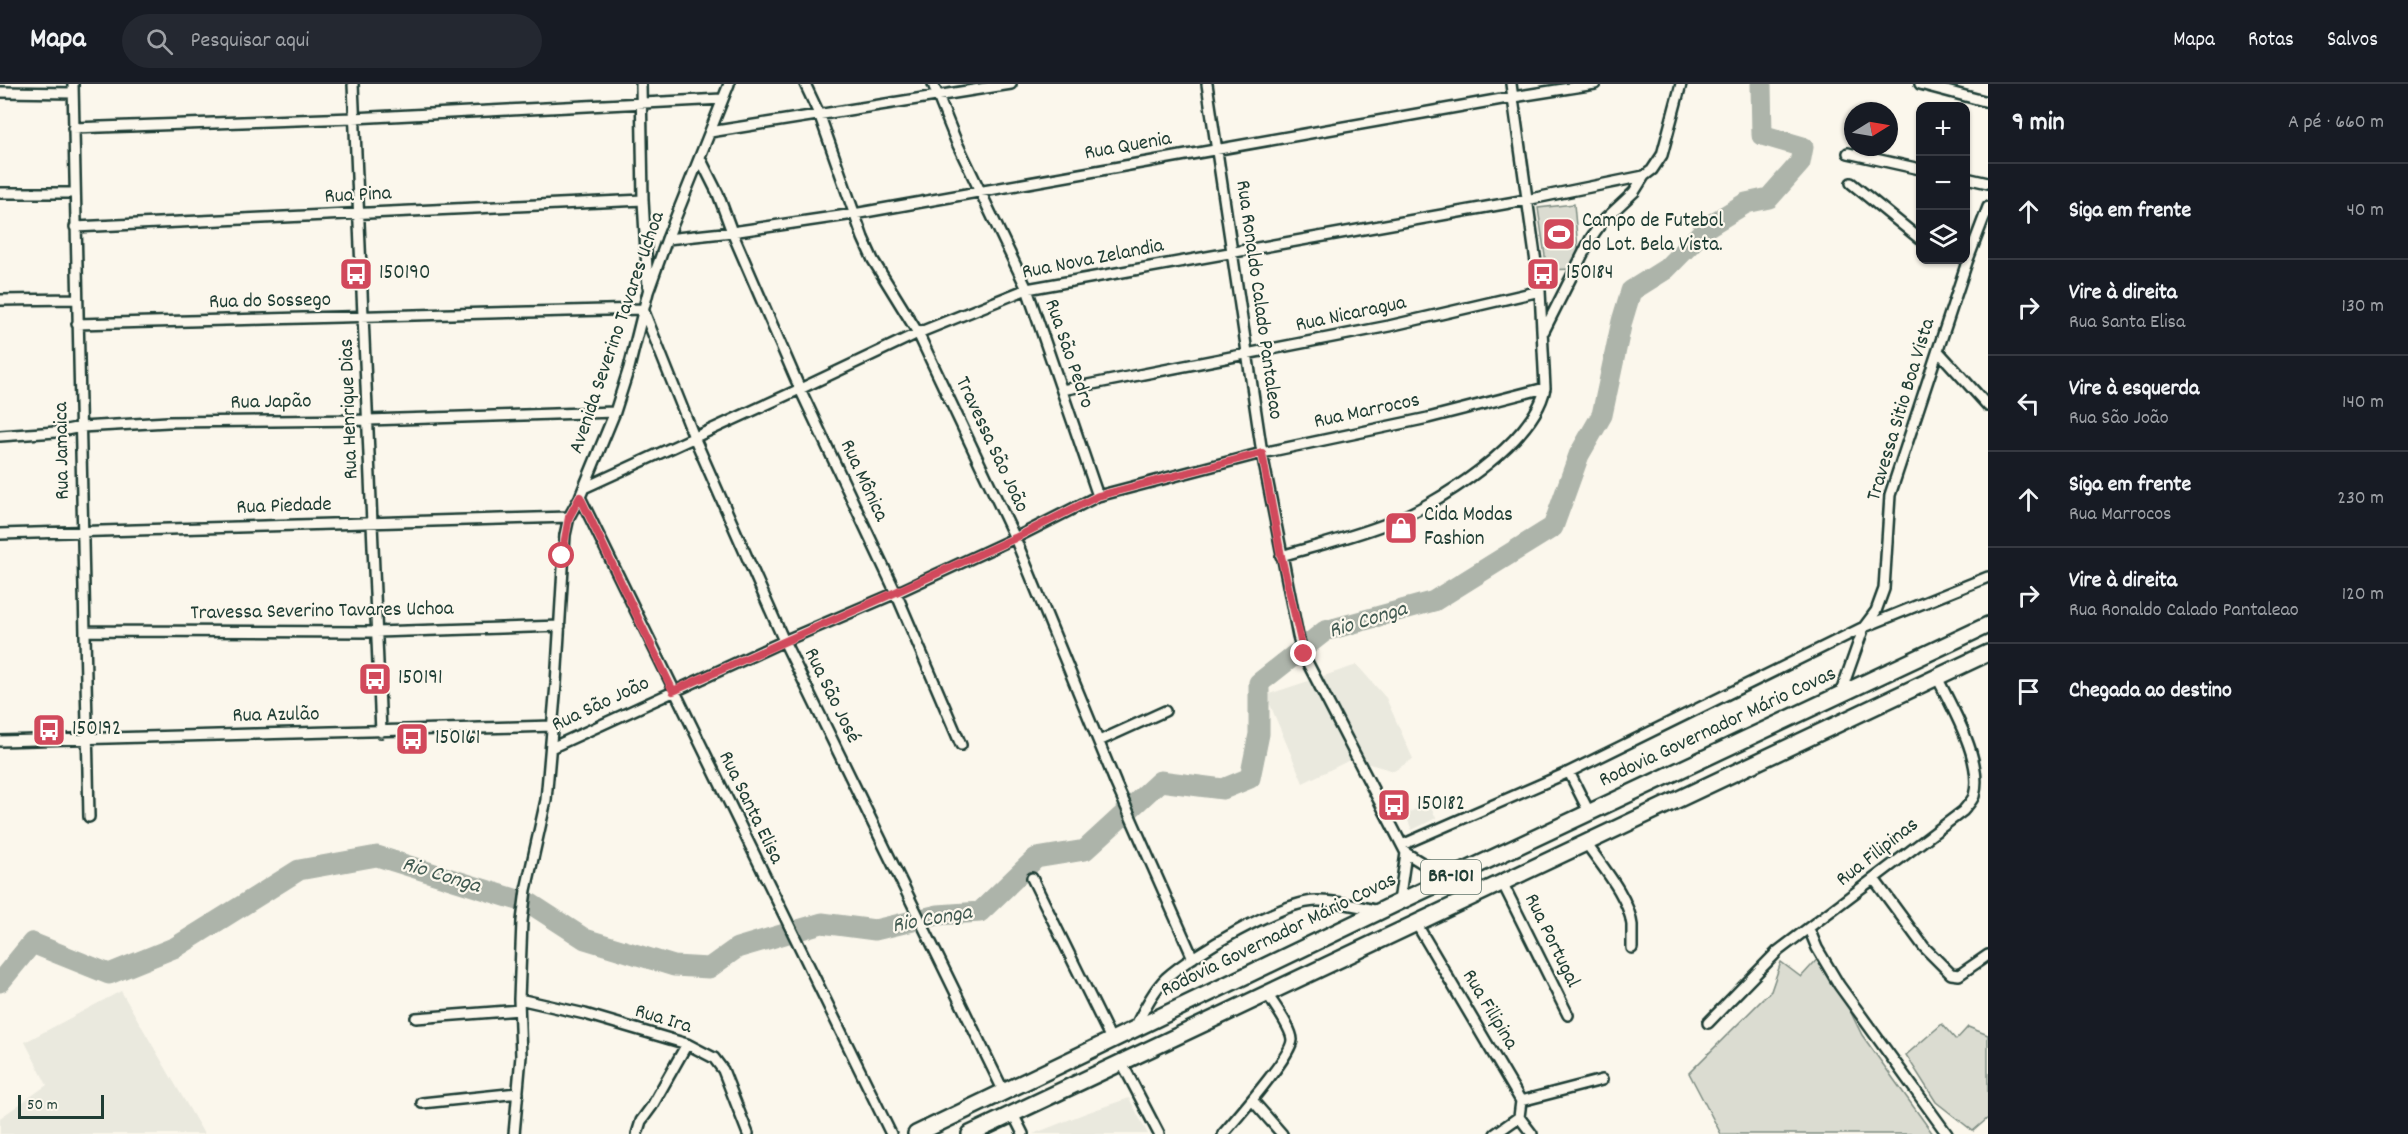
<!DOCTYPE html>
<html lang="pt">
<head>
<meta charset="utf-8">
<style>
  :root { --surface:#171b24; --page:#242831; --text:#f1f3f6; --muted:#9ea1a6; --line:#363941 }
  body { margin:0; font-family:Dekko,sans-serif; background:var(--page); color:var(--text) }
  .controls { position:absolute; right:18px; top:18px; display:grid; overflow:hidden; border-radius:12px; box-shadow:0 2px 4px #0004 }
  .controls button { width:54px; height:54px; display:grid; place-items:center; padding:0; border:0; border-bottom:2px solid var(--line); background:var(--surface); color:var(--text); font:30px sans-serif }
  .compass { position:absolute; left:1844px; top:18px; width:54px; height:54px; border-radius:50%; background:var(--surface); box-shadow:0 2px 4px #0004; rotate:79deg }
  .scale { position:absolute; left:18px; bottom:15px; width:86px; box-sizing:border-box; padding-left:6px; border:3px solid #1f3d34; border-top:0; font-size:16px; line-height:21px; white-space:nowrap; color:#1f3d34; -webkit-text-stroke:4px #fbf7ec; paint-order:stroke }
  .stop { position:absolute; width:18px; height:18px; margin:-14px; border:4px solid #d1495b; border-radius:50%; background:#fff }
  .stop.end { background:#d1495b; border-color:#fff; box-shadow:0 2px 6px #0008 }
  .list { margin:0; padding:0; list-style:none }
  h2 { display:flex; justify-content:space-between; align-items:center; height:78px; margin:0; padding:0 24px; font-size:26px }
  h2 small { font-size:20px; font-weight:400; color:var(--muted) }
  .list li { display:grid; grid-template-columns:39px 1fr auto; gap:18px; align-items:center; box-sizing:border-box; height:96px; padding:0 24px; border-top:2px solid var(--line) }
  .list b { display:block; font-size:22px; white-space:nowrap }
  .list p { margin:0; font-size:20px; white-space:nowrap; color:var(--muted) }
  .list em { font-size:20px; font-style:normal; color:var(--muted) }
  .icon { flex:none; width:33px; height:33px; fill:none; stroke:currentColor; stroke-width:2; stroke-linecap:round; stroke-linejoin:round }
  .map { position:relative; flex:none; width:1988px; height:1050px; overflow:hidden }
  header { display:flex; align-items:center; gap:36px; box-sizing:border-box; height:84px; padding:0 30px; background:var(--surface); border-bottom:2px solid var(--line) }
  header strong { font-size:28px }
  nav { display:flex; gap:33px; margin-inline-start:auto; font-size:21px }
  .search { width:420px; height:54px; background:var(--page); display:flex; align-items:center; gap:15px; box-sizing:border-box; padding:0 21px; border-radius:33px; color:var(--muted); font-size:22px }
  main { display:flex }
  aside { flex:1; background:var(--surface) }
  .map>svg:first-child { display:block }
</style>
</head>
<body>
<header>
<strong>Mapa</strong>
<div class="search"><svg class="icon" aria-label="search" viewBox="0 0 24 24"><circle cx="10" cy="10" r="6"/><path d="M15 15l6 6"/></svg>Pesquisar aqui</div>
<nav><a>Mapa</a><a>Rotas</a><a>Salvos</a></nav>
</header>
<main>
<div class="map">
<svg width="1988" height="1050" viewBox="0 0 1988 1050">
  <rect width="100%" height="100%" fill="#fbf7ec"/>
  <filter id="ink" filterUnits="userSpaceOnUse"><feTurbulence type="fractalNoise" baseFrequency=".0167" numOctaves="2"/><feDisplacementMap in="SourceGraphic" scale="12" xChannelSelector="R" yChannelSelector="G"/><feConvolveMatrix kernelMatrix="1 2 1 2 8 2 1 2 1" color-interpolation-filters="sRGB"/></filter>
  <g filter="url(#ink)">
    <!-- built -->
    <path fill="#eae9de" d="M 1357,581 L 1386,614 L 1413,675 L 1394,687 L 1352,675 L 1303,699 L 1266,611 Z
      M 1429,719 L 1436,734 L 1412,746 L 1405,730 Z
      M 121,907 L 204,1050 L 0,1050 L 0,1034 L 47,1001 L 25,958 Z
      M 1129,1014 L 1148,1050 L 1033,1050 L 1086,1029 Z"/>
    <!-- green -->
    <path fill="#dbdcd1" stroke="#7d8c82" stroke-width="1.5" d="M 1574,120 L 1579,176 L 1573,185 L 1547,186 L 1538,124 Z
      M 1822,870 L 1862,951 L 1933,1050 L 1721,1050 L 1689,989 L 1771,907 L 1781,878 L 1801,893 Z
      M 1942,940 L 1956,956 L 1968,943 L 1988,951 L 1988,1034 L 1973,1047 L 1936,1018 L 1906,971 Z"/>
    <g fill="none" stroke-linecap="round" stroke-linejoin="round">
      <!-- river -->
      <path stroke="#adb4aa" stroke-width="21" d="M 0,898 L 32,859 L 109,890 L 176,863 L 299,786 L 377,772 L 531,820 L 585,855 L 674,882 L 709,884 L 737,864 L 822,839 L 875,846 L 938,831 L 980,828 L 1036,774 L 1085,766 L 1160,697 L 1223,705 L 1250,694 L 1259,650 L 1259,599 L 1325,547 L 1434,517 L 1553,443 L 1579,371 L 1602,331 L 1622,237 L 1631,207 L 1666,185 L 1707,143 L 1746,119 L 1769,114 L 1800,79 L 1803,63 L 1762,51 L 1761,0"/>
      <defs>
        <path id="minor" d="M 73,0 L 89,733
          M 353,0 L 381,648
          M 641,0 L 643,116 L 648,203
          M 805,0 L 820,32 L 863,154 L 873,176 L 918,249 L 1015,454 L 1116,700 L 1193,874
          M 933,0 L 956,57 L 1027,205 L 1098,412
          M 1207,0 L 1262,369 L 1298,552 L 1303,570 L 1406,769
          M 1920,0 L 1988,18
          M 0,8 L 73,9
          M 73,44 L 353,34 L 722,15
          M 710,48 L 1011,0
          M 1848,69 L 1920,85
          M 700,74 L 718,110 L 732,148 L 800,305 L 896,509 L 961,661
          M 1966,94 L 1988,99
          M 1851,99 L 1920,155
          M 0,109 L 74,109
          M 75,143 L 643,116
          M 667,155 L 732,148 L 854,130 L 1513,13 L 1595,0
          M 0,216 L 77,215
          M 77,240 L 643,225 L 694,353 L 784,557 L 1004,1008
          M 1544,247 L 1591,154 L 1602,138 L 1634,108 L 1644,92 L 1652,86 L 1662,71 L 1681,0
          M 1939,268 L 1988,322
          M 1062,306 L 1389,242 L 1540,207
          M 0,352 L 56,348 L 81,343 L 168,338 L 368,336 L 615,328
          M 584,404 L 800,305 L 918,249 L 1027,205 L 1526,116 L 1644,92
          M 580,413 L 891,1050
          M 0,450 L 569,433
          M 1281,472 C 1316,462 1352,453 1386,440 C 1436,422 1535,358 1545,304
          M 85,547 L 376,548 L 560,542
          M 1841,608 L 1864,543 L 1876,527 L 1884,505 L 1890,411 L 1967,178 L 1988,123
          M 0,657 L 553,642
          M 1099,657 L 1165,627
          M 551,664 L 784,557 L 896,509 L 1015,454 L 1098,412 L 1262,369 L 1428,334 L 1545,304 L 1540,207 L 1511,0
          M 1569,688 L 1589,728
          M 1586,759 C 1601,781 1629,813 1632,841 C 1632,848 1632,856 1632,864
          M 1402,761 L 1569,688 L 1864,543 L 1988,493
          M 1406,769 L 1448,795
          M 1032,794 L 1111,955
          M 1874,795 L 1924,863 L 1951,890 L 1959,891 L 1988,871
          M 1502,798 L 1568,931
          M 1399,818 L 1406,769
          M 1416,839 L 1521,1017 L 1519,1033
          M 1809,845 L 1817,864 L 1839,901 L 1947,1050
          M 519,915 L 585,930 L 687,960 L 714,974 L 723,986 L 748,1050
          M 416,934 L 519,926
          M 1708,939 L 1778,867 L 1963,727 C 1967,722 1972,717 1974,712 C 1984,677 1952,624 1937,593
          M 1134,945 C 1143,928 1152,908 1166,894 C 1192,870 1281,818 1316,817 C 1337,816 1359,823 1379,827
          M 1122,979 L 1159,1050
          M 1253,1017 L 1282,1050
          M 1521,1017 L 1602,996
          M 422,1019 L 518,1009
          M 1013,1030 L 1023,1050
          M 1519,1033 L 1532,1050
          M 514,1050 L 521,972 L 519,915 L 522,837 L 526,806 L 546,716 L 556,600 L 565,451 L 569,433 L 580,413 L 615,328 L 629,284 L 648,208 L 667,155 L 729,0
          M 637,1050 L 641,1037 L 652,1022 L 687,960
          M 1223,1050 C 1235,1036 1292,971 1292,956 C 1292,945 1274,921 1268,911
          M 1495,1050 L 1519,1033"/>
        <path id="trunk" d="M 916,1050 L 1399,818 L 1988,541
          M 970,1050 L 1988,569"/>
      </defs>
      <!-- minor casing -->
      <use href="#minor" stroke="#1f3d34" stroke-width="14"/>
      <!-- trunk casing -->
      <use href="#trunk" stroke="#1f3d34" stroke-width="20"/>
      <!-- minor -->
      <use href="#minor" stroke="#fbf7ec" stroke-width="9"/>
      <!-- trunk -->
      <use href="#trunk" stroke="#fbf7ec" stroke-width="15"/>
    </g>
  </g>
  <g fill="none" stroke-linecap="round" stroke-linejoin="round" filter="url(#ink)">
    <!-- route -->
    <path stroke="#d1495b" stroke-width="8" d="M 562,472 L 569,433 L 580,413 L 673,607 L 896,508 L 1015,454 L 1098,412 L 1262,369 L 1281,472 L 1304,570"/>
  </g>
  <!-- icons -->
  <defs>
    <symbol id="stadium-square" viewBox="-11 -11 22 22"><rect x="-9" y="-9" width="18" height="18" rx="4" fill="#d1495b" stroke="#fbf7ec"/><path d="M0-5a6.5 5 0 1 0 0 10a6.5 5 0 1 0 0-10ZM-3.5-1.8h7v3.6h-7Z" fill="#fff"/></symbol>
    <symbol id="bus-square" viewBox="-11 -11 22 22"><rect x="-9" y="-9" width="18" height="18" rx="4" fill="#d1495b" stroke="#fbf7ec"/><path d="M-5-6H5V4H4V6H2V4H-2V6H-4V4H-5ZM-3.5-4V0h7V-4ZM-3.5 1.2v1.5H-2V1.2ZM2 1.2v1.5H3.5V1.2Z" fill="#fff"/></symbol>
    <symbol id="shop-square" viewBox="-11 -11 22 22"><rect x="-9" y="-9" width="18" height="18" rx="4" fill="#d1495b" stroke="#fbf7ec"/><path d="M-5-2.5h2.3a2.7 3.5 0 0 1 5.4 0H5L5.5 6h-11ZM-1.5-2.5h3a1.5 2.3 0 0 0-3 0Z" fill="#fff"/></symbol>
  </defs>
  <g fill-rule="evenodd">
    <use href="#stadium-square" x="1540" y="131" width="38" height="38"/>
    <use href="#bus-square" x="337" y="171" width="38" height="38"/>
    <use href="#bus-square" x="1524" y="171" width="38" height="38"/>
    <use href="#shop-square" x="1382" y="425" width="38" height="38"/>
    <use href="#bus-square" x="356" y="576" width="38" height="38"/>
    <use href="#bus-square" x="30" y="627" width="38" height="38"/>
    <use href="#bus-square" x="393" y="636" width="38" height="38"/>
    <use href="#bus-square" x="1375" y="702" width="38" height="38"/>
  </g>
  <g text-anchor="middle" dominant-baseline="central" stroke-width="4.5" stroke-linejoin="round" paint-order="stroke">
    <!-- shield labels -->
    <rect fill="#fbf7ec" stroke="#61756b" stroke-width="1.5" x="1421" y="776" width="60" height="34" rx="4.5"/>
    <g font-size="20" font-weight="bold" fill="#1f3d34">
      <text x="1451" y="793">BR-101</text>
    </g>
    <!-- street labels -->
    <g font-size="21" fill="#1f3d34" stroke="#fbf7ec">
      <text transform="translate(1128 63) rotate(-10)">Rua Quenia</text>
      <text transform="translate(358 112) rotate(-3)">Rua Pina</text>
      <text transform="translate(1093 176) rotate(-11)">Rua Nova Zelandia</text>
      <text transform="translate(1258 216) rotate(82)">Rua Ronaldo Calado Pantaleao</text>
      <text transform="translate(270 218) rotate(-1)">Rua do Sossego</text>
      <text transform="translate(1351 231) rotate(-12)">Rua Nicaragua</text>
      <text transform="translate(618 249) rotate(-71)">Avenida Severino Tavares Uchoa</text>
      <text transform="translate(1068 270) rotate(71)">Rua São Pedro</text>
      <text transform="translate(271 319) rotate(-1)">Rua Japão</text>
      <text transform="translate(350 325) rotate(-92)">Rua Henrique Dias</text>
      <text transform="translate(1902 326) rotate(-73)">Travessa Sitio Boa Vista</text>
      <text transform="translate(1367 328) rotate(-12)">Rua Marrocos</text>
      <text transform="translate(991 361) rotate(65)">Travessa São João</text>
      <text transform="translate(63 367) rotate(-91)">Rua Jamaica</text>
      <text transform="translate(863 397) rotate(65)">Rua Mônica</text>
      <text transform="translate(284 423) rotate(-2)">Rua Piedade</text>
      <text transform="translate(322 528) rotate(-1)">Travessa Severino Tavares Uchoa</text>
      <text transform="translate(831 612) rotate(64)">Rua São José</text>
      <text transform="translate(601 621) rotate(-25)">Rua São João</text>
      <text transform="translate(276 632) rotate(-1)">Rua Azulão</text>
      <text transform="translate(1718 644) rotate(-25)">Rodovia Governador Mário Covas</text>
      <text transform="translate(750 724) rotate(64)">Rua Santa Elisa</text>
      <text transform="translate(1878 769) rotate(-38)">Rua Filipinas</text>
      <text transform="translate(1279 852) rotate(-26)">Rodovia Governador Mário Covas</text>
      <text transform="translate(1551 857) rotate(64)">Rua Portugal</text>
      <text transform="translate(1489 926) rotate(59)">Rua Filipina</text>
      <text transform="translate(663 936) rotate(17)">Rua Ira</text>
    </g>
    <!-- poi labels -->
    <g font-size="21" fill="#1f3d34" stroke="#fbf7ec" text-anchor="start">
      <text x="1582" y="138">Campo de Futebol<tspan x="1582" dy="24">do Lot. Bela Vista.</tspan></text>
      <text x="379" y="190">150190</text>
      <text x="1566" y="190">150184</text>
      <text x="1424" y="432">Cida Modas<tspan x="1424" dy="24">Fashion</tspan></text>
      <text x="398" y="595">150191</text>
      <text x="72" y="646">150192</text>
      <text x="435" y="655">150161</text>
      <text x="1417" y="721">150182</text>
    </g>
    <!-- water labels -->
    <g font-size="22" font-style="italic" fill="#425b52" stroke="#fbf7ec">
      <text transform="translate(1368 537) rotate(-17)">Rio Conga</text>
      <text transform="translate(441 792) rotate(17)">Rio Conga</text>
      <text transform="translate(932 836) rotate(-10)">Rio Conga</text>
    </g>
  </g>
</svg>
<div class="controls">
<button>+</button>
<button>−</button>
<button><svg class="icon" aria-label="layers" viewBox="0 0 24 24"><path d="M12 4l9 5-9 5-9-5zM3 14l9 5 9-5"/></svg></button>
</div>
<svg class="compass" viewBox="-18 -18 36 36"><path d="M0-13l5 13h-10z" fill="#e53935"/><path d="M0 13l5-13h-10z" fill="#9ea1a6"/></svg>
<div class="scale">50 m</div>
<div class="stop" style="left:562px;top:472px"></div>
<div class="stop end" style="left:1304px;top:570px"></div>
</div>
<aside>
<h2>9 min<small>A pé · 660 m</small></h2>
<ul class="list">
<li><svg class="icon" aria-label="ahead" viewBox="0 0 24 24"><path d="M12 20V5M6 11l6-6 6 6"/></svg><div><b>Siga em frente</b></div><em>40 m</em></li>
<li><svg class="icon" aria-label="right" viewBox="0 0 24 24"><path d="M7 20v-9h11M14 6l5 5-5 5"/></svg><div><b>Vire à direita</b><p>Rua Santa Elisa</p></div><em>130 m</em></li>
<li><svg class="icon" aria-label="left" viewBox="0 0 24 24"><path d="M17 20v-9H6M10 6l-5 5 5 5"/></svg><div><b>Vire à esquerda</b><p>Rua São João</p></div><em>140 m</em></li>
<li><svg class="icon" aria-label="ahead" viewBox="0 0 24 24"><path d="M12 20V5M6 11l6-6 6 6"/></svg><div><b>Siga em frente</b><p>Rua Marrocos</p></div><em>230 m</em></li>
<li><svg class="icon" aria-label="right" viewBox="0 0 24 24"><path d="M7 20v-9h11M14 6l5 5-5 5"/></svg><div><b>Vire à direita</b><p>Rua Ronaldo Calado Pantaleao</p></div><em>120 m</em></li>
<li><svg class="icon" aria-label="arrive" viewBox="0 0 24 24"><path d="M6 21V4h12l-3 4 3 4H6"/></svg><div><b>Chegada ao destino</b></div></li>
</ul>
</aside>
</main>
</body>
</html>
